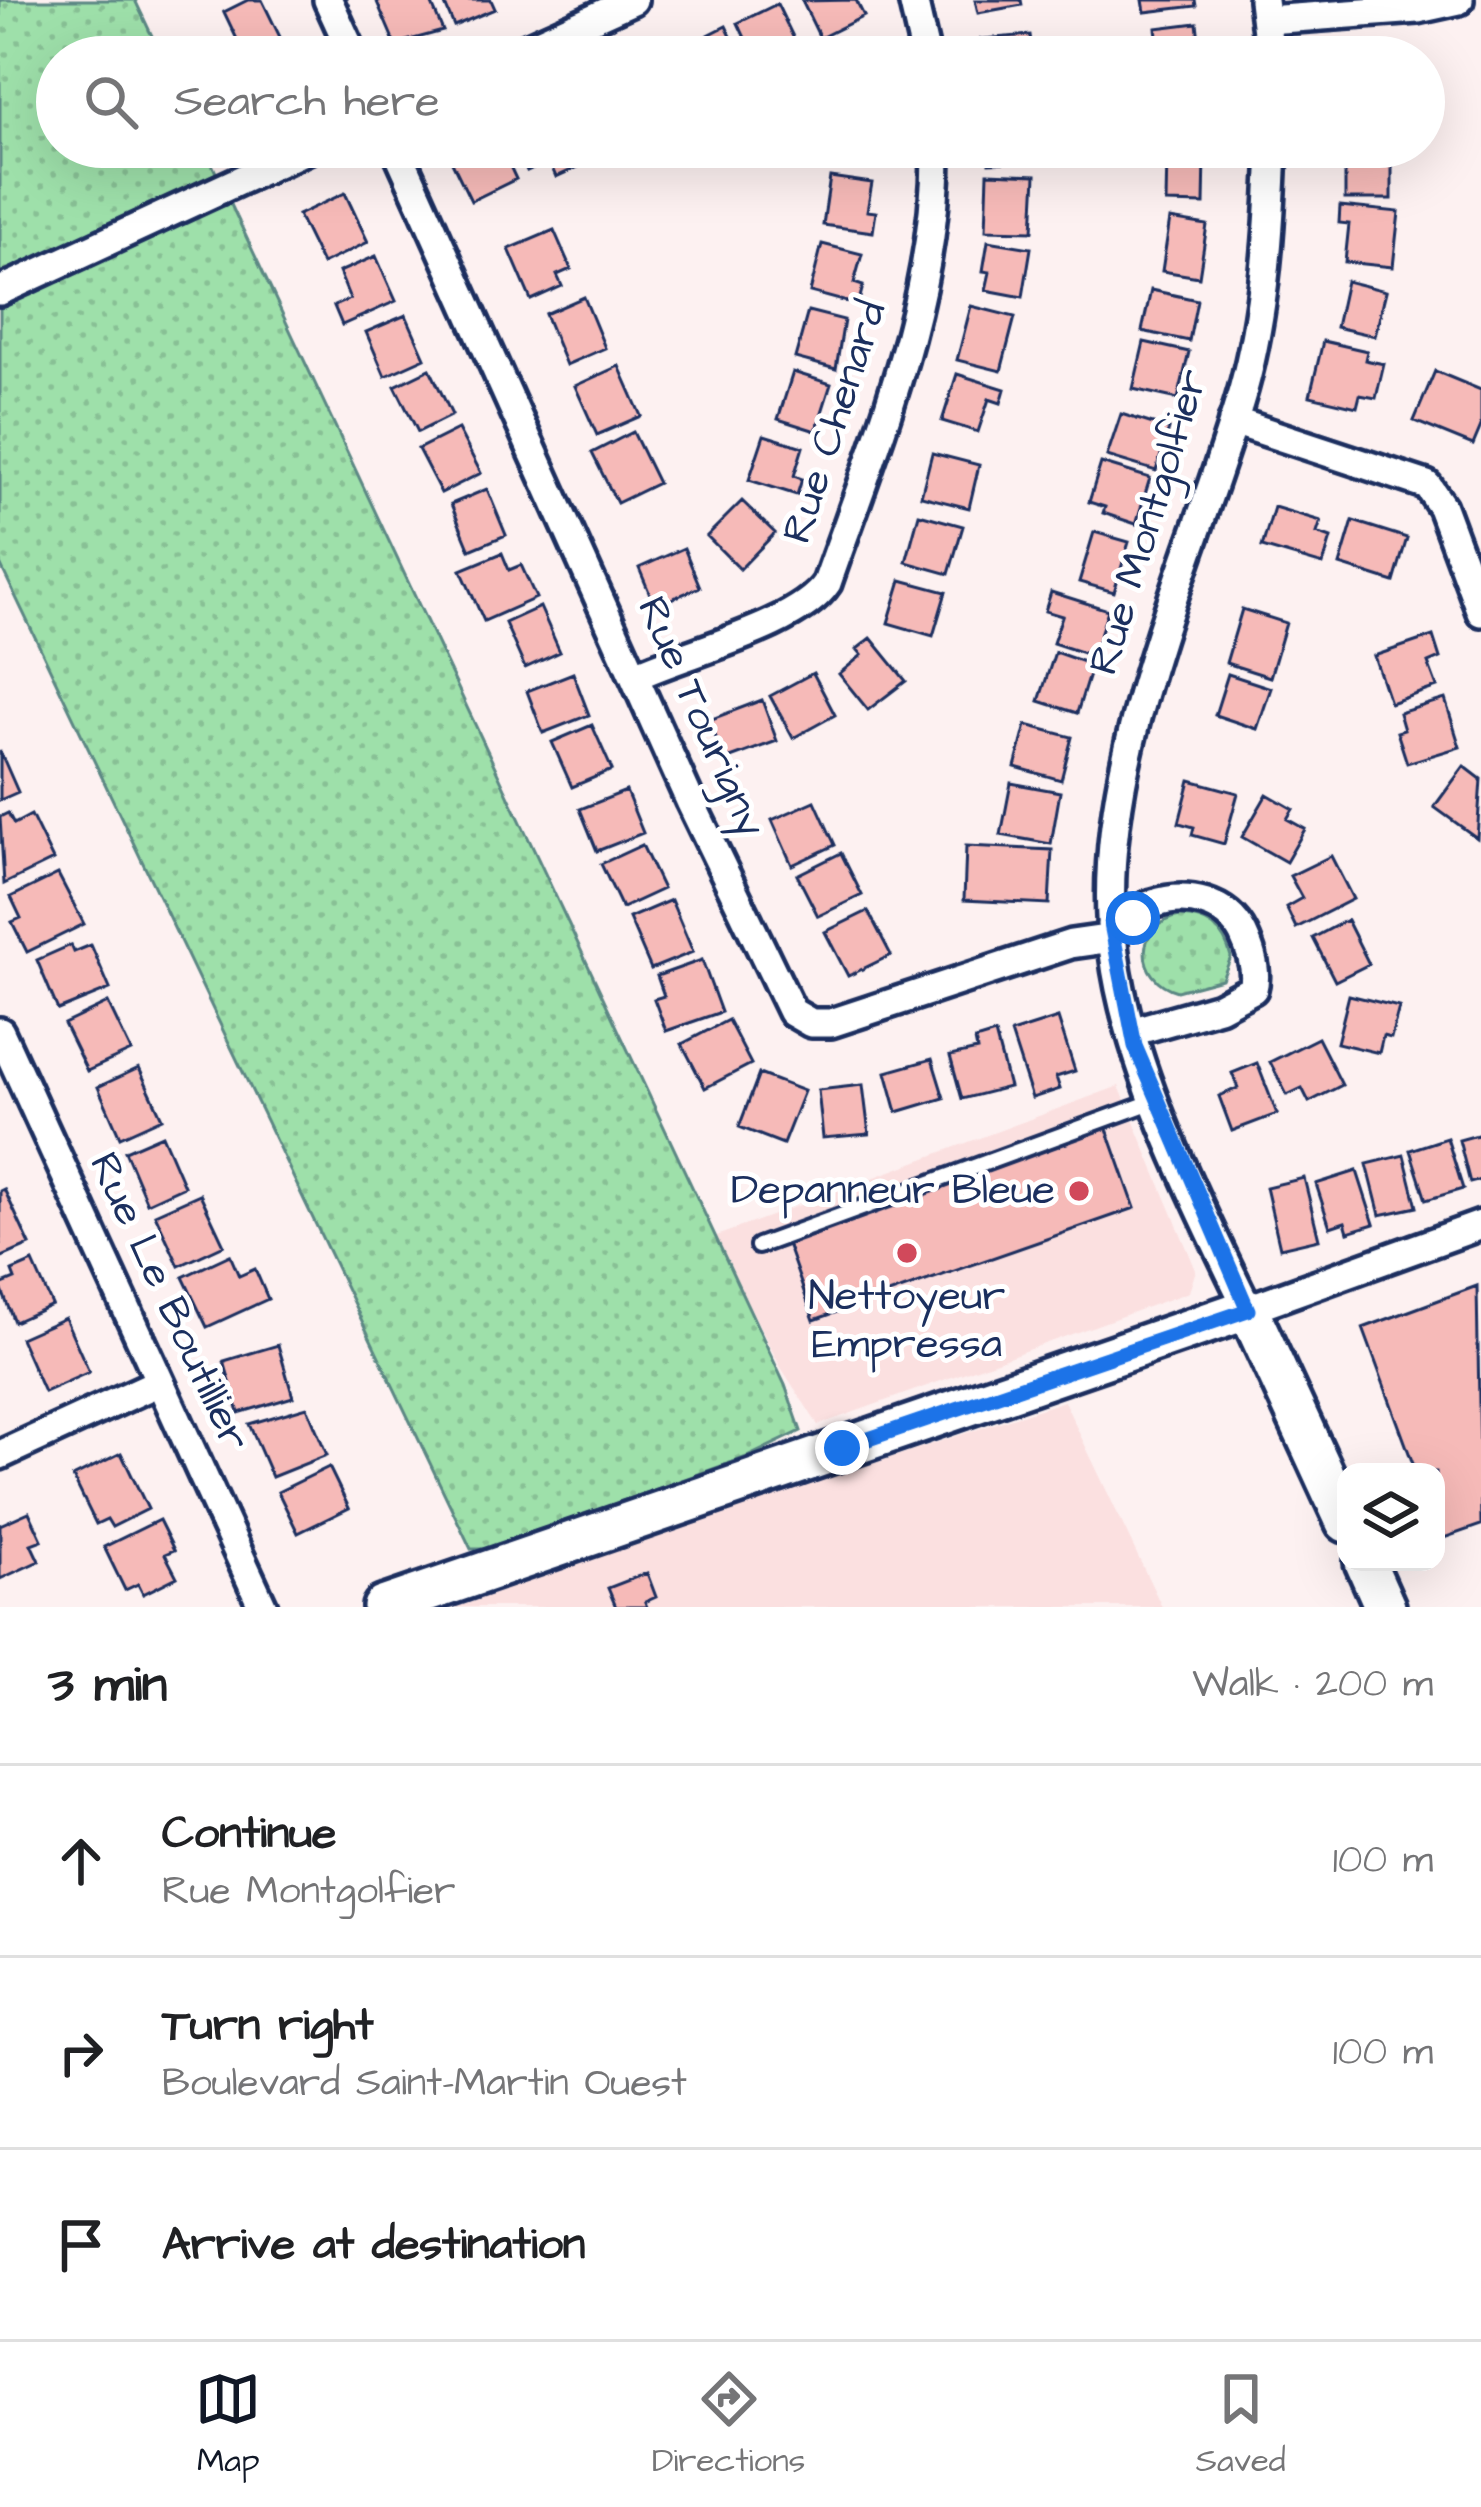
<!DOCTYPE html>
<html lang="en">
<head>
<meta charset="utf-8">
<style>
  :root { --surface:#fff; --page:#f2f2f2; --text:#202124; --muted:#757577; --line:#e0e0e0; --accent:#111827 }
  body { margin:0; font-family:"Architects Daughter",sans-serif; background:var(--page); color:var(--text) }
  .controls { position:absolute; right:36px; bottom:36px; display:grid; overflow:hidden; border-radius:24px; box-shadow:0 12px 48px #0002 }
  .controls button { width:108px; height:108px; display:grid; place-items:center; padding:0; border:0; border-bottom:3px solid var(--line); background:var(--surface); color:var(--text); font:60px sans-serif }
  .stop { position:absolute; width:36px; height:36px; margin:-27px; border:9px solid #1a73e8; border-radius:50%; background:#fff }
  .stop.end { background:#1a73e8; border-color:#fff; box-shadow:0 3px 12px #0008 }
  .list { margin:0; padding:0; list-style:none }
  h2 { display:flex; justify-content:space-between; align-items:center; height:156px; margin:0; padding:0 48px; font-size:51px }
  h2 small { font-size:39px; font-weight:400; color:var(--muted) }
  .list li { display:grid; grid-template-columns:78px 1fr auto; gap:36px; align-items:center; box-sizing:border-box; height:192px; padding:0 48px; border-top:3px solid var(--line) }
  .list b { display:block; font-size:45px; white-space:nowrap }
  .list p { margin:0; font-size:39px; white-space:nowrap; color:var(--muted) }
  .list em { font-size:39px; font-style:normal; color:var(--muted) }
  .icon { flex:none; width:66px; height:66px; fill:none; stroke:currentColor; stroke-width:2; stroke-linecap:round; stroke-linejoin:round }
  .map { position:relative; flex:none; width:1481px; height:1607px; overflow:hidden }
  .search { position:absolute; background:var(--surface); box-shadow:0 12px 48px #0002; left:36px; right:36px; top:36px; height:132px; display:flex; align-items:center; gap:30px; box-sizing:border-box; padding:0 42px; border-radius:66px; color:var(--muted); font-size:45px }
  .sheet { height:732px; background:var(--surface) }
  nav { display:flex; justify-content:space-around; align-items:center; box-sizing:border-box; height:168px; border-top:3px solid var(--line); background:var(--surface); font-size:33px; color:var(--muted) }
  nav a { display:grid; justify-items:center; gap:6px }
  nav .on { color:var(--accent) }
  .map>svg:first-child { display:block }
</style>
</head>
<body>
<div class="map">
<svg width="1481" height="1607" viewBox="0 0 1481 1607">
  <defs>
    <pattern id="grass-dots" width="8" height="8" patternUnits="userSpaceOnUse" patternTransform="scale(3)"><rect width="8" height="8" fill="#9ee0aa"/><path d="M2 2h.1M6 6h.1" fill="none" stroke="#88c095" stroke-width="1.8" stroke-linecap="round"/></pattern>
  </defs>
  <rect width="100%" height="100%" fill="#fdf1f1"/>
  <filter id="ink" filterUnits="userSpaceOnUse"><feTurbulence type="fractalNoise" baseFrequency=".00833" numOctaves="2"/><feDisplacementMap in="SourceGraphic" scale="24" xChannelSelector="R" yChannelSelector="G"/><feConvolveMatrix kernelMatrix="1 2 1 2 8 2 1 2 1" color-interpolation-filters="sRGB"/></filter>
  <g filter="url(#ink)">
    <!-- built -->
    <path fill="#fbe0e0" d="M 1119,1086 L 1196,1270 L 1189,1292 L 818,1425 L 780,1366 L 714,1237 Z
      M 1064,1401 L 1162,1607 L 437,1607 L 456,1600 Z"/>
    <!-- grass -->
    <path fill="url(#grass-dots)" stroke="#5c8884" stroke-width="3" d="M 0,0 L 135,0 L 162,57 L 57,57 L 57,147 L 204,147 L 785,1385 L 801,1431 L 747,1457 L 487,1549 L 471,1549 L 0,564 Z
      M 1180,916 C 1208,917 1224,929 1231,957 L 1222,979 L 1177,991 C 1134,979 1134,924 1180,916 Z"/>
    <!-- building -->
    <path fill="#f6bab8" stroke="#1b2f5e" stroke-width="3" d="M 248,0 L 262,0 L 281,39 L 245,56 L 224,12 Z
      M 383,0 L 430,0 L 443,31 L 395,44 L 377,2 Z
      M 443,0 L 491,0 L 495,9 L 454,26 Z
      M 856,0 L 864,16 L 820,38 L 802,1 Z
      M 975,0 L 1021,0 L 1022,5 L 978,13 Z
      M 1143,0 L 1195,0 L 1196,6 L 1145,12 Z
      M 777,4 L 797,45 L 772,57 L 754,57 L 738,23 Z
      M 1197,23 L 1201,57 L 1160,57 L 1156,28 Z
      M 726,26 L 741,57 L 688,57 L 683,48 Z
      M 1030,35 L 1033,57 L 983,57 L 981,39 Z
      M 501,147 L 516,179 L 471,201 L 452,162 L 478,147 Z
      M 516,147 L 569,147 L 578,167 L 556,177 L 549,161 L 527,171 Z
      M 820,147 L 879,147 L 879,160 L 821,161 Z
      M 988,147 L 1036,147 L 1036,161 L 989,163 Z
      M 1345,154 L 1392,154 L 1392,199 L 1345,199 Z
      M 1167,155 L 1205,155 L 1204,204 L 1166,203 Z
      M 988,173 L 1036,175 L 1033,231 L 986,230 Z
      M 830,177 L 872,183 L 867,211 L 876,212 L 873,232 L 823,225 Z
      M 345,193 L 368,242 L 322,264 L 298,215 Z
      M 1340,206 L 1399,212 L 1393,267 L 1345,262 L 1349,224 L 1339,223 Z
      M 1170,219 L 1207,225 L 1199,277 L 1162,271 Z
      M 554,230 L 571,269 L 557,275 L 562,286 L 531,300 L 509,249 Z
      M 988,241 L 1031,248 L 1023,297 L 986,290 L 990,272 L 983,271 Z
      M 822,244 L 862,254 L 854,283 L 863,286 L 858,305 L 810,292 Z
      M 376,256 L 396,301 L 342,325 L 334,306 L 350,299 L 339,272 Z
      M 1346,281 L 1386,291 L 1375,336 L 1336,327 Z
      M 1151,290 L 1197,300 L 1189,341 L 1142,331 Z
      M 584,297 L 605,348 L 566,365 L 545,314 Z
      M 971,306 L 1015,317 L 1001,371 L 957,360 Z
      M 808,311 L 844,320 L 836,369 L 795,358 Z
      M 406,315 L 425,358 L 385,376 L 366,332 Z
      M 1323,341 L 1367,351 L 1365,360 L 1384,364 L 1376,398 L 1360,395 L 1357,407 L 1310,396 Z
      M 1144,342 L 1189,352 L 1178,399 L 1133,389 Z
      M 619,366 L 641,416 L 597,435 L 575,386 Z
      M 430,369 L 452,415 L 418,432 L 395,386 Z
      M 1435,371 L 1481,390 L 1481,426 L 1473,445 L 1414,421 Z
      M 793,372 L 831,384 L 816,431 L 778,419 Z
      M 957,374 L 1005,389 L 1001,403 L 989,399 L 978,432 L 942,421 Z
      M 1121,414 L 1169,429 L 1156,471 L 1107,456 Z
      M 458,429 L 481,473 L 441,493 L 418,449 Z
      M 633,432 L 658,483 L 617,503 L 592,453 Z
      M 764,435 L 803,447 L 794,476 L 802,479 L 797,495 L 749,480 Z
      M 932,453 L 979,465 L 969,508 L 921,496 Z
      M 1101,463 L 1150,478 L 1136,524 L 1103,513 L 1105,507 L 1089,502 Z
      M 487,489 L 506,535 L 470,550 L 451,504 Z
      M 742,501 L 775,533 L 740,569 L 707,536 Z
      M 1274,507 L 1321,521 L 1317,533 L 1331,538 L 1323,565 L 1262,547 Z
      M 919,514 L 963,526 L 949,574 L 906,562 Z
      M 1353,521 L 1407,538 L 1394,582 L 1340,565 Z
      M 1094,532 L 1129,542 L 1114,592 L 1079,582 Z
      M 684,548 L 700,587 L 655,606 L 639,568 Z
      M 502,553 L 509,570 L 521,565 L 536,598 L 484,621 L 461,570 Z
      M 901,580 L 946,592 L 933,636 L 888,623 Z
      M 1051,592 L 1108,610 L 1093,656 L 1053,643 L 1062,616 L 1045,611 Z
      M 540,607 L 560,652 L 525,668 L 505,623 Z
      M 1242,609 L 1286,623 L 1270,677 L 1226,663 Z
      M 1433,636 L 1440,658 L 1428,663 L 1437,687 L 1390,703 L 1374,656 Z
      M 871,638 L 906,681 L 868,710 L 839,674 L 862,655 L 857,649 Z
      M 1055,652 L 1092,665 L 1077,713 L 1039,701 Z
      M 573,673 L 589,715 L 543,733 L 527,691 Z
      M 813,673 L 835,715 L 793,738 L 770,696 Z
      M 1228,674 L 1271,688 L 1257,729 L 1215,715 Z
      M 1445,699 L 1460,747 L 1407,763 L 1397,732 L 1404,730 L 1399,713 Z
      M 762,700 L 777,741 L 725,760 L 709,720 Z
      M 592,725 L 612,770 L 572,787 L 552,742 Z
      M 1026,725 L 1072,737 L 1061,780 L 1015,767 Z
      M 0,751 L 18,792 L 0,800 Z
      M 1464,766 L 1481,779 L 1477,838 L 1434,807 Z
      M 1190,780 L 1238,793 L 1224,844 L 1192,835 L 1194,827 L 1179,823 Z
      M 1011,783 L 1060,792 L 1051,844 L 1001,835 Z
      M 626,791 L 643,833 L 597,851 L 580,809 Z
      M 1267,794 L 1293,809 L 1287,819 L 1305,829 L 1286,862 L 1242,837 Z
      M 815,801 L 835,845 L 792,865 L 772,820 Z
      M 8,813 L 14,824 L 31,815 L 53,860 L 4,884 L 0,817 Z
      M 642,845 L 663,889 L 622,908 L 601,864 Z
      M 966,846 L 1052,850 L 1049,904 L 964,900 Z
      M 841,853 L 862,895 L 818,916 L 797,875 Z
      M 1331,856 L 1353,899 L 1296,928 L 1286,907 L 1302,898 L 1290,876 Z
      M 58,874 L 84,924 L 27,952 L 12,922 L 21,918 L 11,897 Z
      M 671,900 L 693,952 L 651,969 L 629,918 Z
      M 868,911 L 891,955 L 848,976 L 825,932 Z
      M 1347,920 L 1369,964 L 1335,981 L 1313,938 Z
      M 71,945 L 74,952 L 91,945 L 110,989 L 58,1010 L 37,960 Z
      M 702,960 L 721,1012 L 666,1031 L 654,999 L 664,996 L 657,976 Z
      M 1349,995 L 1399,1007 L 1391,1038 L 1383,1036 L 1379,1053 L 1337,1043 Z
      M 108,1003 L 131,1051 L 87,1071 L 64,1024 Z
      M 1058,1018 L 1075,1071 L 1056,1077 L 1060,1089 L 1032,1098 L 1011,1033 Z
      M 728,1020 L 751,1064 L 705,1088 L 682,1044 Z
      M 995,1034 L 1009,1087 L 962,1099 L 950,1056 L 977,1050 L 975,1040 Z
      M 1318,1038 L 1342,1085 L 1309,1102 L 1302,1088 L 1287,1095 L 1270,1062 Z
      M 932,1059 L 944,1098 L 897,1112 L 886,1072 Z
      M 1257,1063 L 1277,1114 L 1232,1131 L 1219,1096 L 1238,1088 L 1232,1073 Z
      M 139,1068 L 162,1118 L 120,1137 L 98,1087 Z
      M 759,1074 L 804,1091 L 783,1144 L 739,1127 Z
      M 863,1085 L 869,1134 L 823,1138 L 818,1090 Z
      M 1106,1126 L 1135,1208 L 814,1320 L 785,1238 Z
      M 1481,1134 L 1481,1180 L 1470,1183 L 1459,1140 Z
      M 162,1135 L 184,1186 L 147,1203 L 125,1151 Z
      M 1447,1138 L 1463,1189 L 1426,1200 L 1410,1150 Z
      M 1404,1155 L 1417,1207 L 1380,1215 L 1367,1164 Z
      M 1357,1171 L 1374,1224 L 1348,1232 L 1345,1222 L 1330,1227 L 1316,1184 Z
      M 1304,1178 L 1319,1239 L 1280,1248 L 1266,1187 Z
      M 4,1189 L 30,1245 L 0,1258 L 0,1191 Z
      M 200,1194 L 224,1245 L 179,1266 L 155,1214 Z
      M 230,1255 L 239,1276 L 255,1269 L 268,1299 L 207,1327 L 183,1277 Z
      M 33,1262 L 52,1305 L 14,1322 L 0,1285 L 15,1279 L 12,1271 Z
      M 1477,1286 L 1481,1525 L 1441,1539 L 1436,1472 L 1416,1472 L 1363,1328 Z
      M 65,1318 L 89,1372 L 44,1392 L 20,1338 Z
      M 278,1345 L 293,1397 L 239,1413 L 224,1361 Z
      M 307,1407 L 327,1455 L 272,1477 L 249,1424 Z
      M 121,1453 L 148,1509 L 112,1527 L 107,1519 L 96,1524 L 73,1477 Z
      M 329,1467 L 349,1508 L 298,1533 L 278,1492 Z
      M 29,1512 L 42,1540 L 31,1544 L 39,1561 L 0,1579 L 0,1525 Z
      M 159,1520 L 174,1550 L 165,1554 L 177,1577 L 143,1594 L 138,1584 L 125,1590 L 104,1547 Z
      M 647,1573 L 656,1597 L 645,1602 L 647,1607 L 616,1607 L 608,1588 Z"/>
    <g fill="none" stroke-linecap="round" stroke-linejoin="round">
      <defs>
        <path id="lane" d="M 758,1246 L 1157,1100"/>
        <path id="street" d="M 328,0 L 354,57
          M 913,0 L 926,57
          M 1263,0 L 1270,57
          M 1267,20 L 1418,9 L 1459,0
          M 507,57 L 633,0
          M 396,147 L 690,801 L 792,1012 L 811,1023 L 831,1023 L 1071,944 L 1113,938
          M 1273,147 C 1270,228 1265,311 1243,390 C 1192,567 1090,766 1114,953 C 1128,1067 1198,1206 1248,1309 L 1481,1225
          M 0,291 L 312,147
          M 1233,421 L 1427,485 L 1442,507 L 1481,612
          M 638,675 C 687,652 799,626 827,583 C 876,443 938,297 936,147
          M 1111,924 C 1130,922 1137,909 1153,904 C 1187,892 1227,902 1243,934 C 1251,951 1258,971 1253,989 L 1219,1007 L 1131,1032
          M 0,1032 L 263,1607
          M 0,1455 L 159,1382"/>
        <path id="secondary" d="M 1365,1562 L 1385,1607
          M 383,1607 L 1248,1309 L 1346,1522"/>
      </defs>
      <!-- lane casing -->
      <use href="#lane" stroke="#1b2f5e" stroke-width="22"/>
      <!-- street casing -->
      <use href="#street" stroke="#1b2f5e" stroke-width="36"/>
      <!-- secondary casing -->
      <use href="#secondary" stroke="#1b2f5e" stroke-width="48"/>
      <!-- lane -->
      <use href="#lane" stroke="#fff" stroke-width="14"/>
      <!-- street -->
      <use href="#street" stroke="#fff" stroke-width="27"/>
      <!-- secondary -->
      <use href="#secondary" stroke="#fff" stroke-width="39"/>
    </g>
  </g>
  <g fill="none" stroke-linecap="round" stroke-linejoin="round" filter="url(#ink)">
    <!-- route -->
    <path stroke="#1a73e8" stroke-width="15" d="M 842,1448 L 1248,1310 L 1135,1046 L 1111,924 L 1133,918"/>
  </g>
  <!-- markers -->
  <g fill="#d1495b" stroke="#fff" stroke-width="4.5">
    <circle cx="1079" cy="1191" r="12"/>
    <circle cx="907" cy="1253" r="12"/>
  </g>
  <g text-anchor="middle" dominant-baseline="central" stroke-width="10" stroke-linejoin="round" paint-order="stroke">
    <!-- street labels -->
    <g font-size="42" fill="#1b2f5e" stroke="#fff">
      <text transform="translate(835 422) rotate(-72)">Rue Chenard</text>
      <text transform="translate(1149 522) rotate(-73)">Rue Montgolfier</text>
      <text transform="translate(701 717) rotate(66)">Rue Tourigny</text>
      <text transform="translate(169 1302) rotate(65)">Rue Le Boutillier</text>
    </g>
    <!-- poi labels -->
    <g font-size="42" fill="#1b2f5e" stroke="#fff" text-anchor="end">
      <text x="1055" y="1191">Depanneur Bleue</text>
      <text x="907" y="1297" text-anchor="middle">Nettoyeur<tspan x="907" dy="48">Empressa</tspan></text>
    </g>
  </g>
</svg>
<div class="controls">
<button><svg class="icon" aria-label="layers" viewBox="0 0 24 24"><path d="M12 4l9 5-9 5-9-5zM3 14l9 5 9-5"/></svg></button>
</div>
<div class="stop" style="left:1133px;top:918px"></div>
<div class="stop end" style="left:842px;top:1448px"></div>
<div class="search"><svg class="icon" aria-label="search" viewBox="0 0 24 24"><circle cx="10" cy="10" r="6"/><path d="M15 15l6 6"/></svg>Search here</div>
</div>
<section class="sheet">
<h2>3 min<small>Walk · 200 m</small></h2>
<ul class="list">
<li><svg class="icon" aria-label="ahead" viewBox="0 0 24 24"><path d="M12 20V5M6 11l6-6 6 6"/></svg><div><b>Continue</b><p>Rue Montgolfier</p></div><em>100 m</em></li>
<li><svg class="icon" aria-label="right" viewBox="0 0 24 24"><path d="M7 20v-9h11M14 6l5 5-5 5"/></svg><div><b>Turn right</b><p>Boulevard Saint-Martin Ouest</p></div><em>100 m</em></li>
<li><svg class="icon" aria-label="arrive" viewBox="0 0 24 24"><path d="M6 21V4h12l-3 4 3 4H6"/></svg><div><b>Arrive at destination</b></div></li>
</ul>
</section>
<nav>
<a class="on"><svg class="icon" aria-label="map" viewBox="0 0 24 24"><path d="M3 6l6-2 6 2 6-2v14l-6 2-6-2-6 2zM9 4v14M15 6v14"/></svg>Map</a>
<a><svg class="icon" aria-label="directions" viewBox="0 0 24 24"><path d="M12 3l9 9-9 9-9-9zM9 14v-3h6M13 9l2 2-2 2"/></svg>Directions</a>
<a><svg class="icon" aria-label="saved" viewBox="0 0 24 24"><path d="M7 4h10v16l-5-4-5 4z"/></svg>Saved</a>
</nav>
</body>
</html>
